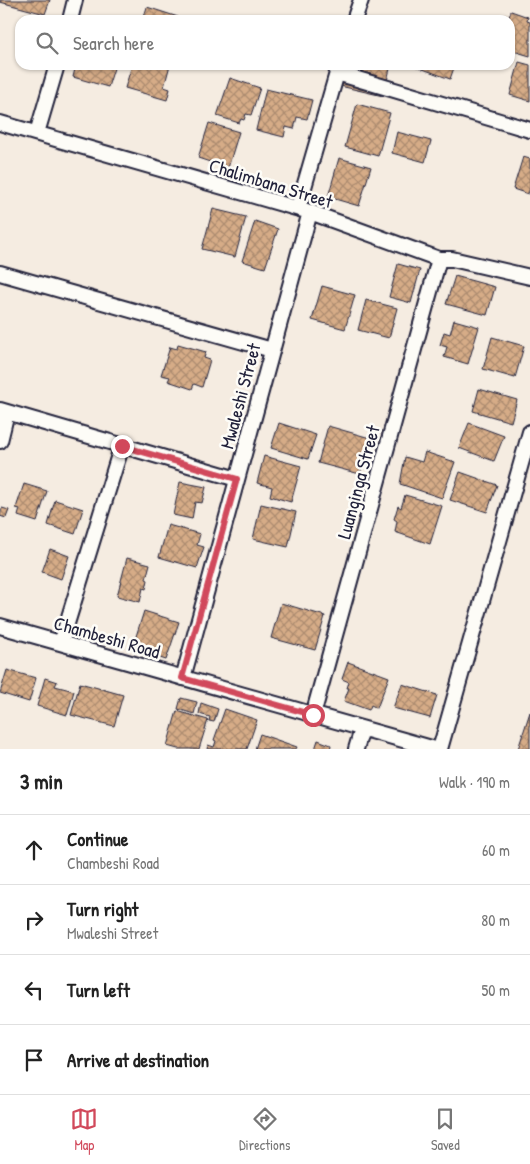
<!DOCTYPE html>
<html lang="en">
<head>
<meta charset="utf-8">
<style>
  :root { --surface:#fff; --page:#f6f6f6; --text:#222; --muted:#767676; --line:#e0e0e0; --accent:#d1495b }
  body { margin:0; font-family:"Patrick Hand",sans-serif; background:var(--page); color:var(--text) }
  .stop { position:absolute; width:15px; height:15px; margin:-11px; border:4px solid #d1495b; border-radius:50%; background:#fff }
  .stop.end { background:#d1495b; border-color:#fff; box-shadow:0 1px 5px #0008 }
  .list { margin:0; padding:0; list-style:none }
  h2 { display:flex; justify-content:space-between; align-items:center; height:65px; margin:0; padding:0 20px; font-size:21px }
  h2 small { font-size:16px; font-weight:400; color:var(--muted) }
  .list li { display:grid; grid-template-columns:32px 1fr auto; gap:15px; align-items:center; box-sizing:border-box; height:70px; padding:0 20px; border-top:1px solid var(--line) }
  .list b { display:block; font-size:19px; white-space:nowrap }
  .list p { margin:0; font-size:16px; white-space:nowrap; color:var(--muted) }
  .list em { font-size:16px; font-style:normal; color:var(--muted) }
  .icon { flex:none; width:28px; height:28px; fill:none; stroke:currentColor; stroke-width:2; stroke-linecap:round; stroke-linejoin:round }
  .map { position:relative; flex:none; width:530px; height:749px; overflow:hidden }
  .search { position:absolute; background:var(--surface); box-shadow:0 1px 4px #0004; left:15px; right:15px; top:15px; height:55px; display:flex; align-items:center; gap:12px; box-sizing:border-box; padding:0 18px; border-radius:15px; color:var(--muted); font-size:19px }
  .sheet { height:345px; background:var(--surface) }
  nav { display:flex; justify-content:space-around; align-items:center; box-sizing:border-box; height:70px; border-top:1px solid var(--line); background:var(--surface); font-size:14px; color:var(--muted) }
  nav a { display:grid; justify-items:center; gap:2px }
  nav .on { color:var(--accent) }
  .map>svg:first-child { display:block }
</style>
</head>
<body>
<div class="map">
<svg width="530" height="749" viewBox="0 0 530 749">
  <defs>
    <pattern id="building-cross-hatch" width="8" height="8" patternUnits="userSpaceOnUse" patternTransform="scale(1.25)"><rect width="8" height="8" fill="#d6ac87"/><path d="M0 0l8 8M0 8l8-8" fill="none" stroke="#ad8c70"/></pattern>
  </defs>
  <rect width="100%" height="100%" fill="#f5ece1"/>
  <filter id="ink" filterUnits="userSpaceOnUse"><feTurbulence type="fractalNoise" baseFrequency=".02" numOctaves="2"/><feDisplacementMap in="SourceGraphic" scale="10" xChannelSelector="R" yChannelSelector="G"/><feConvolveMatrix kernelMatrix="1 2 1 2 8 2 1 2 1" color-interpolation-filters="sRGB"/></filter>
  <g filter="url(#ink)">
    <!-- building -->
    <path fill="url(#building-cross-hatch)" stroke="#22223b" d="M 0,0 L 50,0 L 45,14 L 0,2 Z
      M 147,7 L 178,17 L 177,20 L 143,20 Z
      M 511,11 L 528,17 L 527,21 L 530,22 L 530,56 L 510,50 L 510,20 L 508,20 Z
      M 519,62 L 530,65 L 530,101 L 510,95 Z
      M 76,65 L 115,65 L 108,87 L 73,77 Z
      M 132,65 L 170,65 L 164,87 L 170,89 L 167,100 L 125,88 Z
      M 345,65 L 391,65 L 383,96 L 340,86 Z
      M 412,65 L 455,65 L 450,79 Z
      M 230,78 L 260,88 L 251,115 L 246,114 L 244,120 L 241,119 L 239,123 L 217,116 Z
      M 266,89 L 312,100 L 307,119 L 297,117 L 294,129 L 286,127 L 284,137 L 256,130 Z
      M 357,104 L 390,113 L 378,156 L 345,147 Z
      M 209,123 L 239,132 L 228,168 L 198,158 Z
      M 397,132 L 431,141 L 425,162 L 392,153 Z
      M 523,157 L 530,159 L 530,188 L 528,194 L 513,189 Z
      M 339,158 L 371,167 L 359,206 L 328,197 Z
      M 213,209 L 246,217 L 235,257 L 202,249 Z
      M 255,221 L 278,229 L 265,268 L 242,261 Z
      M 398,264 L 420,270 L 411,303 L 389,297 Z
      M 455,276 L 495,287 L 487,315 L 446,304 Z
      M 322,286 L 355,295 L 345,329 L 312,320 Z
      M 366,300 L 397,308 L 389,338 L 358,330 Z
      M 454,320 L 479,327 L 468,364 L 444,357 L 447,347 L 440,345 L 444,332 L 450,334 Z
      M 492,337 L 524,346 L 515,378 L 483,369 Z
      M 178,344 L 206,352 L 204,358 L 210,360 L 202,387 L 194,384 L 192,389 L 168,381 L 170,377 L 161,375 L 170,347 L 177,349 Z
      M 479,389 L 517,400 L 511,422 L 473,411 Z
      M 279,423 L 316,435 L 308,459 L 271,448 Z
      M 469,423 L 504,436 L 494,461 L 459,448 Z
      M 328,426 L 370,438 L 360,474 L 318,463 Z
      M 425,452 L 455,462 L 442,498 L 400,484 L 405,457 L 422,462 Z
      M 264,456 L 301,466 L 291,502 L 270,496 L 272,487 L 257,483 Z
      M 460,472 L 497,485 L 487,512 L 450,500 Z
      M 180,482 L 206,487 L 202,503 L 195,502 L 192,519 L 173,515 Z
      M 24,484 L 47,491 L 37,522 L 18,516 L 20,509 L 16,508 Z
      M 405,495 L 442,506 L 430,544 L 395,532 L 397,521 L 394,519 L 398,506 L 401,508 Z
      M 55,500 L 83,509 L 75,534 L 48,525 Z
      M 261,504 L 296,512 L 288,547 L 253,539 Z
      M 2,508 L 9,510 L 6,518 L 0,516 Z
      M 168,525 L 200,534 L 197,545 L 204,547 L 197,568 L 159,557 Z
      M 50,549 L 69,556 L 61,579 L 42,572 Z
      M 127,558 L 150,564 L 146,579 L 148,580 L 146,589 L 143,588 L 140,602 L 117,596 Z
      M 281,603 L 325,616 L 315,650 L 271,638 Z
      M 144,611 L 179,622 L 166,660 L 132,649 Z
      M 348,662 L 389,677 L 377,708 L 371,705 L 369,710 L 344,701 L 349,688 L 347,688 L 349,682 L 342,679 Z
      M 7,670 L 36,678 L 29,702 L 0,693 Z
      M 45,678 L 57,682 L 55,686 L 74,691 L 67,715 L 37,706 Z
      M 80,683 L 123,695 L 114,726 L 71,715 Z
      M 402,684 L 437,695 L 430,718 L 393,708 Z
      M 181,698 L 197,702 L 194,714 L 178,709 Z
      M 201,703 L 218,709 L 214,722 L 209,721 L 210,717 L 199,714 Z
      M 225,709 L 257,720 L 247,749 L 207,749 L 208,745 L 214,747 L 216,741 L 214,740 Z
      M 177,711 L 208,720 L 199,749 L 178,749 L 167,746 Z
      M 530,712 L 530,749 L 518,749 Z
      M 260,734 L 297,747 L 296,749 L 255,749 Z
      M 318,740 L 331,745 L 330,749 L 315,749 Z"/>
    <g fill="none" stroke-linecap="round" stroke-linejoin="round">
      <defs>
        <path id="minor" d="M 70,20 L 75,0
          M 354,20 L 361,0
          M 337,73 L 530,130
          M 0,123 L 310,212 L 439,259 L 452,259 L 530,277
          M 37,133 L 57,65
          M 298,208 L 339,66
          M 0,273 L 272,350
          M 0,410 L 237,479
          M 0,441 L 7,412
          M 0,626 L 435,749
          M 61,643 L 122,445
          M 183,678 L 310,212
          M 313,715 L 439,259
          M 356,749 L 362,729
          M 440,749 L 530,432"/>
      </defs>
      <!-- minor casing -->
      <use href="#minor" stroke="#22223b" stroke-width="18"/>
      <!-- minor -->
      <use href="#minor" stroke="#fdfcf7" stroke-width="14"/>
    </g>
  </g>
  <g fill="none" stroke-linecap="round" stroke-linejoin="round" filter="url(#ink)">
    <!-- route -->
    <path stroke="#d1495b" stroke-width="6" d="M 122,446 L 237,479 L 182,678 L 313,715"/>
  </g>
  <g text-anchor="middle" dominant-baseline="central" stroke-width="5" stroke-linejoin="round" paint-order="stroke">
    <!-- street labels -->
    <g font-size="19" fill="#22223b" stroke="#fdfcf7">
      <text transform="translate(271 183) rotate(17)">Chalimbana Street</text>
      <text transform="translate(240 396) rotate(-75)">Mwaleshi Street</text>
      <text transform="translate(358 482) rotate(-75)">Luanginga Street</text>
      <text transform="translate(107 637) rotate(16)">Chambeshi Road</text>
    </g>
  </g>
</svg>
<div class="stop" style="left:313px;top:715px"></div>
<div class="stop end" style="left:122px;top:446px"></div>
<div class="search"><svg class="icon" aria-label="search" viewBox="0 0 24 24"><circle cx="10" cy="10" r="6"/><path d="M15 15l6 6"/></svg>Search here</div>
</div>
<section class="sheet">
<h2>3 min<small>Walk · 190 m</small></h2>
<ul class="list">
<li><svg class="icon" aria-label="ahead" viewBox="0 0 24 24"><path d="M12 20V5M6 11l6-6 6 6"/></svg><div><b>Continue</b><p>Chambeshi Road</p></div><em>60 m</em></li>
<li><svg class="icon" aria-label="right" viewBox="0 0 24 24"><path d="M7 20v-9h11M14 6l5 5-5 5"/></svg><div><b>Turn right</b><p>Mwaleshi Street</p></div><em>80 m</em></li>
<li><svg class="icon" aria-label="left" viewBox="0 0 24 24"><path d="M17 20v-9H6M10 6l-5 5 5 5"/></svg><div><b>Turn left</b></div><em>50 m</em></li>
<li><svg class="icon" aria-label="arrive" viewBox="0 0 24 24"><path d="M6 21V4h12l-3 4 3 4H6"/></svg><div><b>Arrive at destination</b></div></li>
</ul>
</section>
<nav>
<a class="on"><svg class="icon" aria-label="map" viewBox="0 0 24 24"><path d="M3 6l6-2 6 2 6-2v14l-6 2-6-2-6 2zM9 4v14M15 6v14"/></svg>Map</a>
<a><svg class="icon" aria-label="directions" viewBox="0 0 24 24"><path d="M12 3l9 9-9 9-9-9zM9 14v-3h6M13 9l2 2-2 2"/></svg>Directions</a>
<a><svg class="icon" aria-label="saved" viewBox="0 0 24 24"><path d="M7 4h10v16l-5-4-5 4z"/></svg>Saved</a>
</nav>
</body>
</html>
